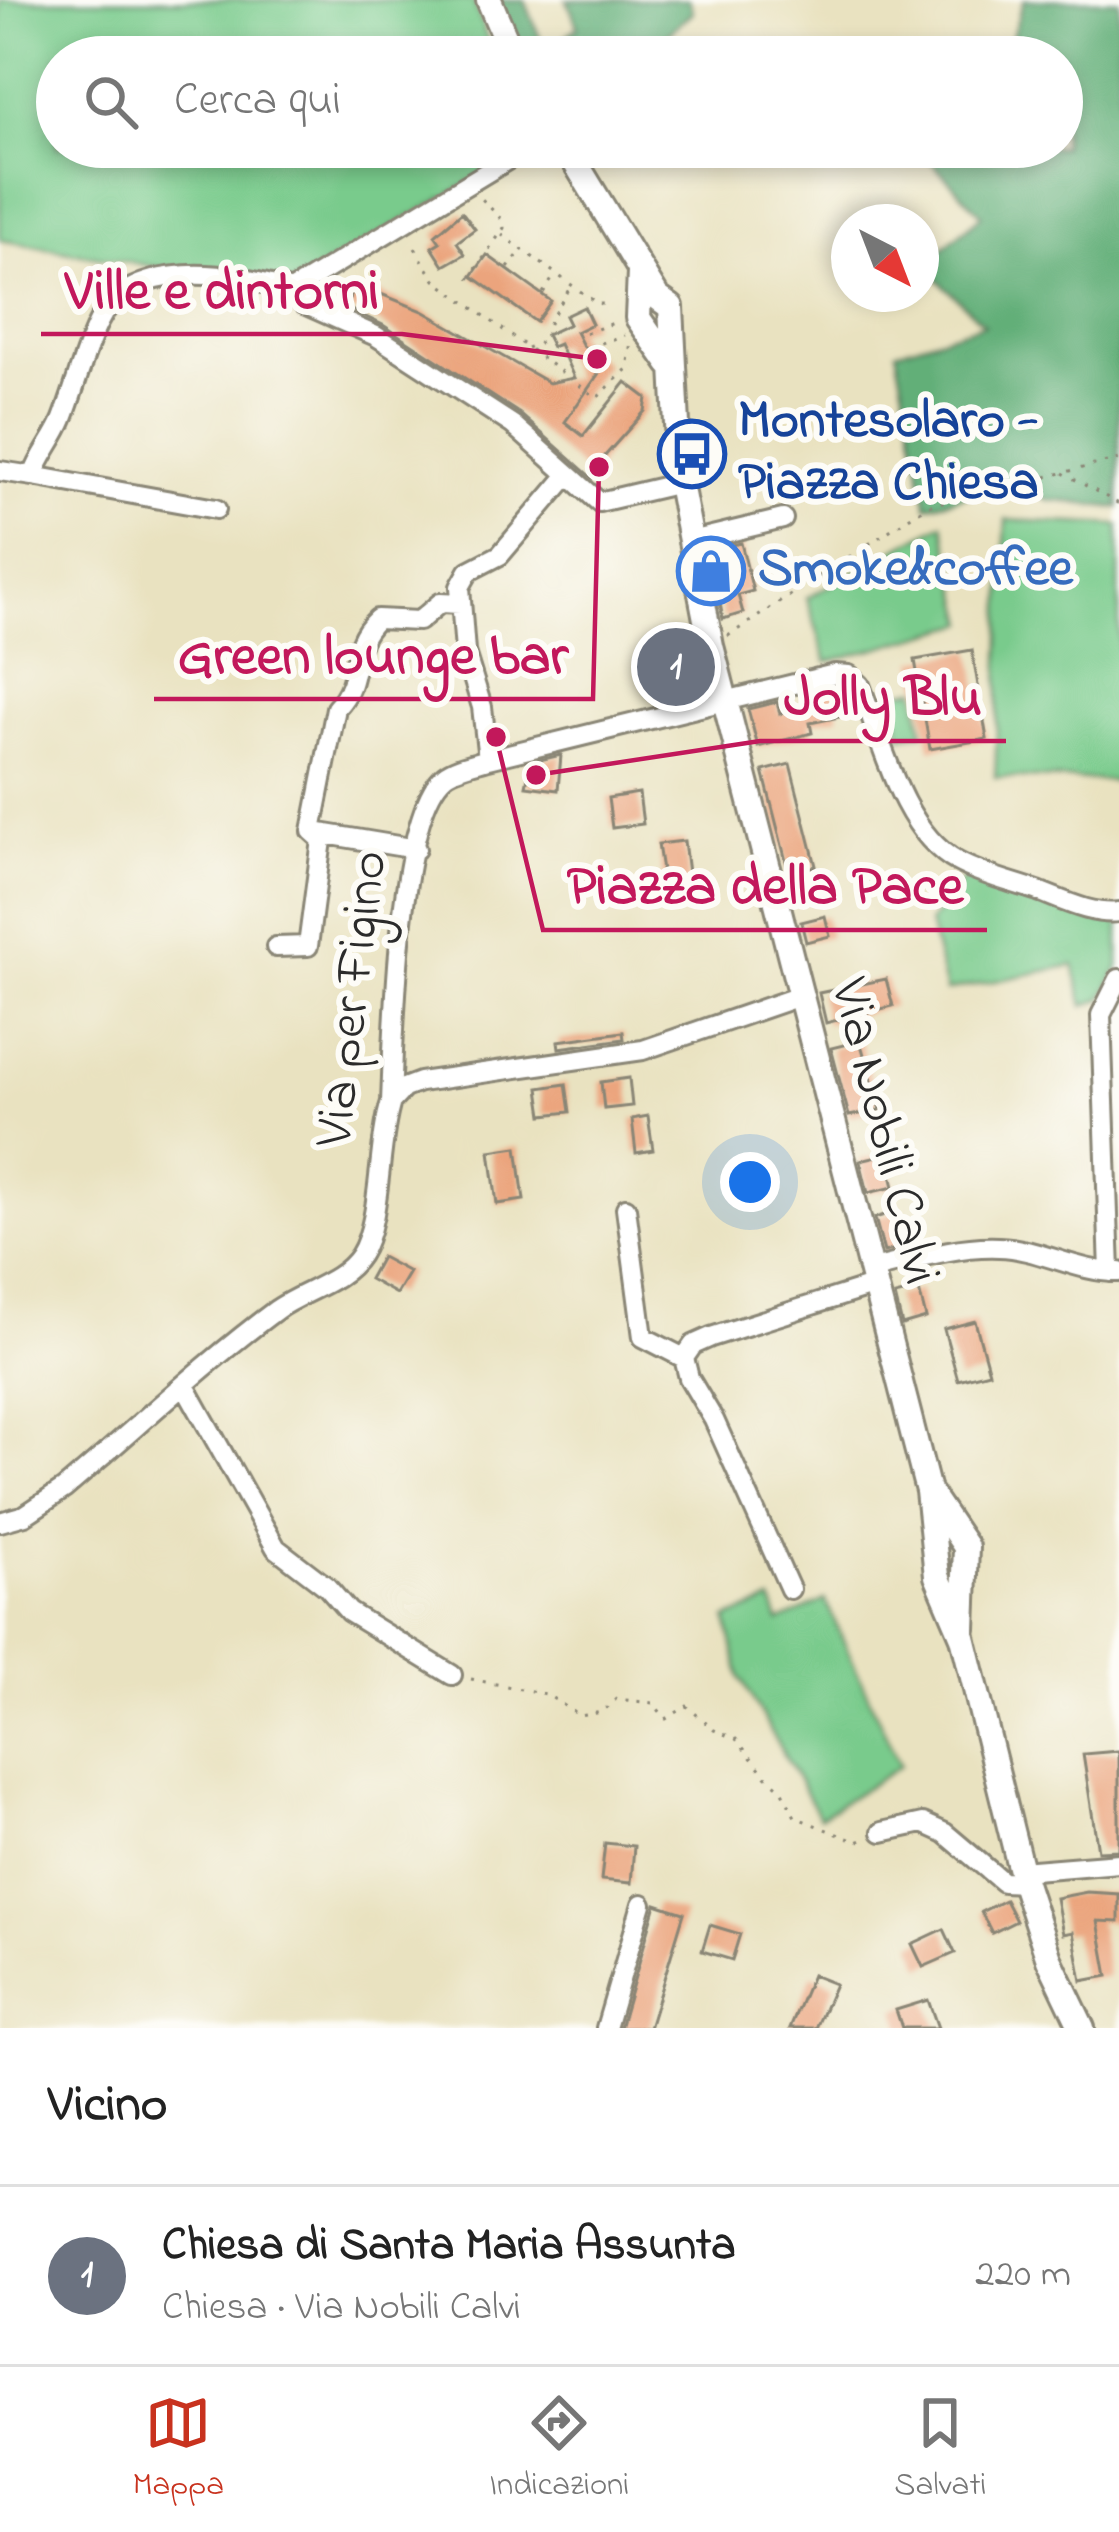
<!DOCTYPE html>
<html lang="it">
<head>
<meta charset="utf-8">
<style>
  :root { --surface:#fff; --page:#f6f6f6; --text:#222; --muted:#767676; --line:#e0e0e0; --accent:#c8321e }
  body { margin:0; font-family:"Indie Flower",sans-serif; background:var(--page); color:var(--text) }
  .compass { position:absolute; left:831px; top:204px; width:108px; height:108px; border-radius:50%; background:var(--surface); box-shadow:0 6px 18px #0003; rotate:138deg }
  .you { position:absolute; left:750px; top:1182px; width:42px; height:42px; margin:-30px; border:9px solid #fff; border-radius:50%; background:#1a73e8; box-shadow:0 0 0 18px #1a73e833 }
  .badge { display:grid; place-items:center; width:78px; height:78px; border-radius:50%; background:var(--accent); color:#fff; font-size:39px; font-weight:700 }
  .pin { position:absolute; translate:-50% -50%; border:6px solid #fff; box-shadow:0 3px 12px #0006 }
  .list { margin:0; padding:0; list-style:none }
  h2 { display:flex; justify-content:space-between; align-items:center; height:156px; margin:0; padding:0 48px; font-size:51px }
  h2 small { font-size:39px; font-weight:400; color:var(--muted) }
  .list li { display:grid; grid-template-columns:78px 1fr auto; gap:36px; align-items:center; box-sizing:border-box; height:180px; padding:0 48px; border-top:3px solid var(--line) }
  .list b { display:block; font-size:45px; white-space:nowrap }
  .list p { margin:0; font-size:39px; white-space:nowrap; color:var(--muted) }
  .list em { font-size:39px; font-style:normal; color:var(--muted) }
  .icon { flex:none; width:66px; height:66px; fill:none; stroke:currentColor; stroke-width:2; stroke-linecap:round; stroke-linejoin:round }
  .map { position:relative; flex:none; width:1119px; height:2028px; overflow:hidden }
  .search { position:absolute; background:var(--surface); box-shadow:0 6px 18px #0003; left:36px; right:36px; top:36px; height:132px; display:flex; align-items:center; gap:30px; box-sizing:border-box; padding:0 42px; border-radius:66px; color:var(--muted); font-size:45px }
  .sheet { height:336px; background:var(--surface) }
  nav { display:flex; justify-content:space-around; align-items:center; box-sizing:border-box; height:168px; border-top:3px solid var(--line); background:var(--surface); font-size:33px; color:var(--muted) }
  nav a { display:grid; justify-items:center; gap:6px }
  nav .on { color:var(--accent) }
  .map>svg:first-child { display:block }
</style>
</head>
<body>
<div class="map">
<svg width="1119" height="2028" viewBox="0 0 1119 2028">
  <rect width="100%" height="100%" fill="#fdfcf7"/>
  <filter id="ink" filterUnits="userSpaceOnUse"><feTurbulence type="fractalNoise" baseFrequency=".00833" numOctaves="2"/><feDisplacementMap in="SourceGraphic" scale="24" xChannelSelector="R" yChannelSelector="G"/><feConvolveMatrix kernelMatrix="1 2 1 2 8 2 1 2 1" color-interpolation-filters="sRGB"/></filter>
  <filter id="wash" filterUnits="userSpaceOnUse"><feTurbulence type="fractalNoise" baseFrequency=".004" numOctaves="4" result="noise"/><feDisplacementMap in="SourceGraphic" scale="48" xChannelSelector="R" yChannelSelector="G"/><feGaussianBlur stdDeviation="2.7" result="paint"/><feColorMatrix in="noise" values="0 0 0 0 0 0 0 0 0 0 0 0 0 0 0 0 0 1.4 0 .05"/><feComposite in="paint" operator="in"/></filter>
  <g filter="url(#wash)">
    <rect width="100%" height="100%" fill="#e9e2c0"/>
    <!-- green -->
    <path fill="#79cb8c" stroke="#527b5c" stroke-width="3" d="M 0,0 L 473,0 L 494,57 L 57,57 L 57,147 L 478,147 L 488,172 L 284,289 L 0,240 Z
      M 1006,520 L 1119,525 L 1119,781 L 995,777 Z
      M 943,523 L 967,623 L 827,662 L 807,598 Z
      M 916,689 L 923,732 L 901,736 L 894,693 Z
      M 964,878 L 1119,923 L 1119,967 L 1102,999 L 1084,1006 L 1074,965 L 946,991 L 929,923 Z
      M 825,1600 L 900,1766 L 819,1817 L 740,1677 L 727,1619 L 772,1601 L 779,1622 Z"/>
    <!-- forest -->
    <path fill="#62af78" stroke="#466d52" stroke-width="3" d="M 489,0 L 525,0 L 545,51 L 578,27 L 567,0 L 689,0 L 693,12 L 641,57 L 513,57 Z
      M 1024,0 L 1119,0 L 1119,508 L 1049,500 L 1016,483 L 927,506 L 896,351 L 984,324 L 923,265 L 982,215 L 917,147 L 1062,147 L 1062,57 L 1005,57 Z"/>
    <g id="blocks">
      <!-- building -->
      <path fill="#eba47d" d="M 462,212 L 475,229 L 457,242 L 465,254 L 444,266 L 432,247 L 440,242 L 435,235 Z
        M 487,255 L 551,301 L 536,322 L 472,276 Z
        M 353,289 L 381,294 L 423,311 L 549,383 L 574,378 L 559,344 L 552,347 L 546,335 L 569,324 L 565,316 L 584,307 L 592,324 L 576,332 L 583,346 L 606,363 L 565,422 L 583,436 L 626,382 L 647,398 L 645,411 L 604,457 L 592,478 L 520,414 L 383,325 L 347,308 Z
        M 741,543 L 753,591 L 738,595 L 743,613 L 723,619 L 710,550 Z
        M 694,643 L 704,684 L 672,695 L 670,690 L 662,693 L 659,686 L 644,685 L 640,675 L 655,665 L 653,655 Z
        M 972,650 L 987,739 L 930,749 L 915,660 Z
        M 834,691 L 839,717 L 810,723 L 812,733 L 758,747 L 748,709 L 777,702 L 780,714 L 810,706 L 808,696 Z
        M 561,755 L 558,790 L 526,786 L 531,762 Z
        M 790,764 L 816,866 L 789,873 L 763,771 Z
        M 639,793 L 643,824 L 612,828 L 608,798 Z
        M 684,841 L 689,881 L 664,884 L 658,844 Z
        M 825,916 L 830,936 L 806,942 L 801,922 Z
        M 886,979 L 893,1006 L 826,1023 L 819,993 Z
        M 623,1032 L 624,1039 L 559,1048 L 558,1041 Z
        M 860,1041 L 880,1110 L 849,1116 L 831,1048 Z
        M 629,1078 L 632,1106 L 604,1109 L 601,1082 Z
        M 566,1084 L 570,1112 L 543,1115 L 539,1088 Z
        M 648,1116 L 653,1150 L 636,1153 L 632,1119 Z
        M 517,1147 L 524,1200 L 497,1204 L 490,1151 Z
        M 886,1154 L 894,1187 L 868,1193 L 860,1160 Z
        M 897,1211 L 907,1246 L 884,1252 L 875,1218 Z
        M 381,1257 L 409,1272 L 396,1294 L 369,1279 Z
        M 919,1290 L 926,1318 L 902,1325 L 895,1296 Z
        M 975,1321 L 989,1372 L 958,1380 L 944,1329 Z
        M 1119,1751 L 1119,1850 L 1098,1851 L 1083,1754 Z
        M 605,1843 L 634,1846 L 631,1883 L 601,1880 Z
        M 1087,1892 L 1119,1894 L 1119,1922 L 1098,1921 L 1108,1976 L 1082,1981 L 1073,1932 L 1063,1934 L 1056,1898 Z
        M 1005,1900 L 1016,1921 L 992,1933 L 981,1912 Z
        M 656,1904 L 684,1913 L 649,2028 L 620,2028 Z
        M 710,1925 L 740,1934 L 732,1960 L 702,1951 Z
        M 944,1929 L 955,1953 L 923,1967 L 912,1944 Z
        M 812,1975 L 835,1984 L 816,2028 L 790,2028 Z
        M 928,2000 L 938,2028 L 902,2028 L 896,2010 Z"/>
    </g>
  </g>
  <g filter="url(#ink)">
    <use href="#blocks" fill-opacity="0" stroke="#8a8676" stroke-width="3"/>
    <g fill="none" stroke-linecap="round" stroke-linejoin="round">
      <defs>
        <path id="minor" d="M 291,291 L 304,304 L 376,336 L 513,425 L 599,502 L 680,483
          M 0,471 L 33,476 C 40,455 55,439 63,419 C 75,388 83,354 98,323 C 129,257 234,272 291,291 L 529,147
          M 33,476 L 216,509
          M 691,541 L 783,519
          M 488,759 L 482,707 L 465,652 L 460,587 L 469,571 L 500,555 L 567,476
          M 314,832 L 416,849
          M 276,947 L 308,946 L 322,840 L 312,831 L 336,708 C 366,677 345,649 377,619 L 419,621 L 440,603 L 460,604
          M 391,1102 L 404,1088 L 420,1082 L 643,1050 L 800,996
          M 626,1208 L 643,1337 L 684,1358
          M 869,1270 C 911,1260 956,1245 999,1247 C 1039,1248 1078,1273 1119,1272
          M 1110,1272 L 1101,1015 L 1119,979
          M 684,1358 L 689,1378 L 714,1420 L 790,1589
          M 684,1358 L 693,1345 L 711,1337 L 872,1286
          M 185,1386 L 276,1548 L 327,1587 L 349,1612 L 452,1675
          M 0,1522 L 25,1515 L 64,1489 C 134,1430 202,1365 276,1310 C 302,1291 342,1283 360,1255 C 382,1221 377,1145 391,1102 C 394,1037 397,815 445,775 C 455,767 475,763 488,759 L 835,674 L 849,675 L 860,685 C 882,742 902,832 958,862 C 982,875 1012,882 1038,891 C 1062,900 1094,916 1119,912
          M 882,1832 L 923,1823 L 945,1833 L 1003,1882 L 1024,1883
          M 1021,1871 L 1119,1863
          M 606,2028 L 642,1904"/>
        <path id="major" d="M 489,0 L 513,57
          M 566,147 L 657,297 L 671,307 L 680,483 L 711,646 L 928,1491 L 937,1576 L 963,1637 L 1024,1883 L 1049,1959 L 1082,2028
          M 640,272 L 638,318 L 670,364
          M 930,1494 L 966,1547 L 963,1629"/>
      </defs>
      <!-- minor casing -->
      <use href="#minor" stroke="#8a8676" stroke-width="24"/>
      <!-- major casing -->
      <use href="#major" stroke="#8a8676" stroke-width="30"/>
      <!-- path -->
      <path stroke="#8a8676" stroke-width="3" stroke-dasharray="3 9" stroke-linecap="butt" d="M 502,235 L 598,304 L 609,304
        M 415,248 L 435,280 L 597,398 L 627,369 L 631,341
        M 508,268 L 521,251
        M 469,279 L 504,228 L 503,221 L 481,198
        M 543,293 L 555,275
        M 586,333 L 619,321
        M 590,347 L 625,335
        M 527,348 L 544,341 L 550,320 L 571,286
        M 1063,473 L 1119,504
        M 728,636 L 927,506 L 1119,459
        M 471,1679 L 546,1694 L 580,1716 L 602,1712 L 616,1699 L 653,1703 L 666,1719 L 687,1706 L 714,1730 L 736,1739 L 766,1776 L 783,1791 L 795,1817 L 857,1842 L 867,1838"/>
      <!-- minor -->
      <use href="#minor" stroke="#fff" stroke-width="18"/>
      <!-- major -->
      <use href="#major" stroke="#fff" stroke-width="24"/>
    </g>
  </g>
  <!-- icons -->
  <defs>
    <symbol id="bus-ring" viewBox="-11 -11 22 22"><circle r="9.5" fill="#fdfcf7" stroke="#1a4fb4" stroke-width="1.5"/><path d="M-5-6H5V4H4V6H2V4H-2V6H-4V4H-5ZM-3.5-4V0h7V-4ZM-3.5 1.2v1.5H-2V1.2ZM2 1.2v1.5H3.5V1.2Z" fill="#1a4fb4"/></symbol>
    <symbol id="shop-ring" viewBox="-11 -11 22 22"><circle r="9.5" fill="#fdfcf7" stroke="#3f7fe0" stroke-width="1.5"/><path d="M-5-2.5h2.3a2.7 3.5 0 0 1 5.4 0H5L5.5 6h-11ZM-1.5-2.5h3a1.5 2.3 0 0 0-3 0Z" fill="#3f7fe0"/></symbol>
  </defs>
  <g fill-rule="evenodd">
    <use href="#bus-ring" x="654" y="416" width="76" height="76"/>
    <use href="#shop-ring" x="673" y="533" width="76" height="76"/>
  </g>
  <g text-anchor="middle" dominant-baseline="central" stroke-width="12" stroke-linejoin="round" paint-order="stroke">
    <!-- transit labels -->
    <g font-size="54" font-weight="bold" fill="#164399" stroke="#fdfcf7" text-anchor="start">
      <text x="738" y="423">Montesolaro -<tspan x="738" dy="62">Piazza Chiesa</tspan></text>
    </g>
    <!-- shop labels -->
    <g font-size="54" font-weight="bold" fill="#366cbe" stroke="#fdfcf7" text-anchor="start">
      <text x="758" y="571">Smoke&amp;coffee</text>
    </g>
    <!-- street labels -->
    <g font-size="54" fill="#2b2b2b" stroke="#fdfcf7">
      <text transform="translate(354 999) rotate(-83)">Via per Figino</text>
      <text transform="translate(883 1132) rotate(76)">Via Nobili Calvi</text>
    </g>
  </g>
  <!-- callouts -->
  <path fill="none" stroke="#c2185b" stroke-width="4.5" d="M597 359L402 334H41M599 467L593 699H154M536 775L760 741H1006M496 737L543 930H987"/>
  <g fill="#c2185b" stroke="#fdfcf7" stroke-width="4.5">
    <circle cx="597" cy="359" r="12"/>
    <circle cx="599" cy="467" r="12"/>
    <circle cx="536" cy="775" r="12"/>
    <circle cx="496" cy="737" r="12"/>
  </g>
  <g font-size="57" text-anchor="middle" font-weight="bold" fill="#c2185b" stroke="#fdfcf7" stroke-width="12" stroke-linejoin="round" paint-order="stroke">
    <text x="222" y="308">Ville e dintorni</text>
    <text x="373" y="673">Green lounge bar</text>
    <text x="883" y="714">Jolly Blu</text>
    <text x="765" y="903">Piazza della Pace</text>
  </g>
</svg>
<svg class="compass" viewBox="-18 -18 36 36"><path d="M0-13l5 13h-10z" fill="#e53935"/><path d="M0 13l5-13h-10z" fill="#767676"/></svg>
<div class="you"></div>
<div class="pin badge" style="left:676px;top:667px;background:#6b7280">1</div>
<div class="search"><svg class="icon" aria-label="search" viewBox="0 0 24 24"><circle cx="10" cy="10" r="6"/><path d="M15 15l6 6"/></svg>Cerca qui</div>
</div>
<section class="sheet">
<h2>Vicino<small></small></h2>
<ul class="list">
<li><span class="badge" style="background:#6b7280">1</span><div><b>Chiesa di Santa Maria Assunta</b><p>Chiesa · Via Nobili Calvi</p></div><em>220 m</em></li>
</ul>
</section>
<nav>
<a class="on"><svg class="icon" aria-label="map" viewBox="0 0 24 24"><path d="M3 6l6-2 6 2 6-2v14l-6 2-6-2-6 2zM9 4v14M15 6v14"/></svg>Mappa</a>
<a><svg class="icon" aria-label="directions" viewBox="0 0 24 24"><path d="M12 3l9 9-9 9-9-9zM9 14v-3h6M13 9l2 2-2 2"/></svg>Indicazioni</a>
<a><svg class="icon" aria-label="saved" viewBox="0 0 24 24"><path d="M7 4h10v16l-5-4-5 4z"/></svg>Salvati</a>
</nav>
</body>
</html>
